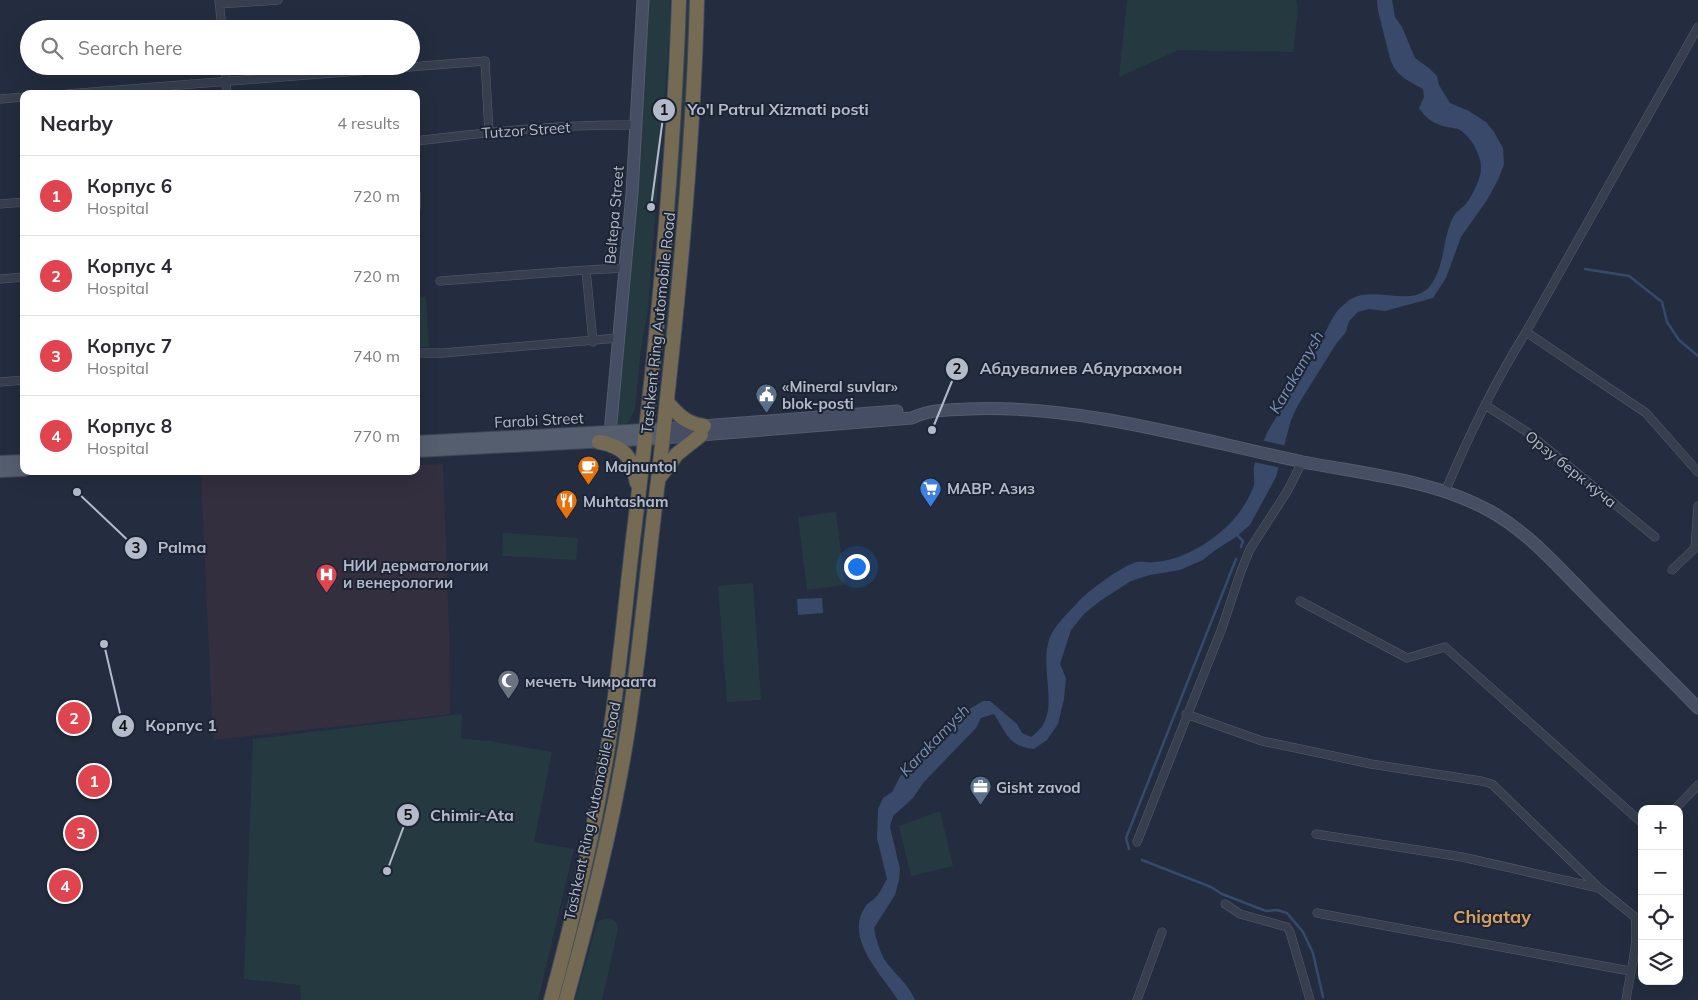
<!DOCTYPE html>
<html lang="en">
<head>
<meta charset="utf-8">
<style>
  :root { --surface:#fff; --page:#f7f7f7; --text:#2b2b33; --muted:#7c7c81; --line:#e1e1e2; --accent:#db2777 }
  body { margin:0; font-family:Mulish,sans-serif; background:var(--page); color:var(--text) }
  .controls { position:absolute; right:15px; bottom:15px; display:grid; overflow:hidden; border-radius:10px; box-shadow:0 5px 20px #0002 }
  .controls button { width:45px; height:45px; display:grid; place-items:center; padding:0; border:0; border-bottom:1px solid var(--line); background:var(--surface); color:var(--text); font:25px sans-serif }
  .you { position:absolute; left:856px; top:566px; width:18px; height:18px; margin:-12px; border:4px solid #fff; border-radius:50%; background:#1a73e8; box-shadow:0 0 0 8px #1a73e833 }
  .badge { display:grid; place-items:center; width:32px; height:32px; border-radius:50%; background:var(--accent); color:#fff; font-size:16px; font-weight:700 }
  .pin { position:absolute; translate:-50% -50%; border:2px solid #fff; box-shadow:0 1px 5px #0006 }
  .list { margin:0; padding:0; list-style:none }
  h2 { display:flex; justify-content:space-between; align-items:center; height:65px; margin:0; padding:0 20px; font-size:21px }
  h2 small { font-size:16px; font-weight:400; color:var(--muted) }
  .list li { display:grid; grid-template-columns:32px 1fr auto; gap:15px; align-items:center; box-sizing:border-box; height:80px; padding:0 20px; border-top:1px solid var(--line) }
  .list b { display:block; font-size:19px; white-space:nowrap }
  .list p { margin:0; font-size:16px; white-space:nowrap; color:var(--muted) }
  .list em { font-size:16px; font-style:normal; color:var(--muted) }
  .icon { flex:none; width:28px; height:28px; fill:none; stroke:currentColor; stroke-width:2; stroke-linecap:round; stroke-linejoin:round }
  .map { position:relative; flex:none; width:1698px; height:1000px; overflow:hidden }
  .search { position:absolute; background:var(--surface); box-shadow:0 5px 20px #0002; left:20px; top:20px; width:400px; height:55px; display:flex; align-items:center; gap:12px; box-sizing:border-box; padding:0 18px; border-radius:28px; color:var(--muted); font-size:19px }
  .panel { position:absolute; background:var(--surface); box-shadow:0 5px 20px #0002; left:20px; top:90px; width:400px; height:385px; border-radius:10px }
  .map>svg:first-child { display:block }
</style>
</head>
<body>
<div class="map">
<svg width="1698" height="1000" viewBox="0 0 1698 1000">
  <rect width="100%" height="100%" fill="#232d3f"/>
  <!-- medical -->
  <path fill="#332f3f" d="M 443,464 L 449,628 L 450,714 L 213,740 L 201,475 L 307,471 L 416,471 L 416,465 Z"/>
  <!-- green -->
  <path fill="#253a40" d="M 647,0 L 670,0 L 670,30 L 648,308 L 641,349 L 635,409 L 628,423 L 619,426 L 616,423 Z
    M 687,0 L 691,0 C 686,141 673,282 658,423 L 666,346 L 664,345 L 680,141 Z
    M 1127,0 L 1296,0 L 1298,10 L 1293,52 L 1178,50 L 1119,77 Z
    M 426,296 L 429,347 L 416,347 L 416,298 Z
    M 649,466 C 641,547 638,630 625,711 C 610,809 585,904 561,1000 L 556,1000 C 580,904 606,809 621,711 C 634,630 640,547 649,466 Z
    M 836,512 L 845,585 L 807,590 L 798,517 Z
    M 503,533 L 578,538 L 576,560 L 502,556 Z
    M 753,583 L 761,700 L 727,702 L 718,586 Z
    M 462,714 L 461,739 L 490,741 L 552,752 L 534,842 L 574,849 L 538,1000 L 301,1000 L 300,985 L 244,979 L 253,739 Z
    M 940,811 L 953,866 L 911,876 L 899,826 Z
    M 603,919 C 610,918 618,920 618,929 L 602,1000 L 575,1000 L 597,923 Z"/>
  <!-- water -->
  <path fill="#384969" d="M 1377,0 L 1392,0 L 1395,17 L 1402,27 L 1415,58 L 1429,68 L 1437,76 L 1439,85 L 1450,103 L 1469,111 L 1486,122 L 1494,132 L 1503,148 L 1504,164 L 1499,178 L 1487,200 L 1461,237 L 1446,278 L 1433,298 L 1385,311 L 1369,309 L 1358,312 L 1349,321 L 1346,332 L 1336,344 L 1298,405 L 1291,420 L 1276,477 L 1250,525 L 1236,537 L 1214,551 L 1203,560 L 1180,570 L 1150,575 L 1131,581 L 1100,601 L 1084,614 L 1071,630 L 1060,664 L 1066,678 L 1064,699 L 1058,724 L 1047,740 L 1034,749 C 1008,746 1007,734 994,714 L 981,718 L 976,728 L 924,782 L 913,798 L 893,816 L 890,827 L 900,869 L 899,880 L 895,895 L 874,928 C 876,939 879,949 884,959 C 894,974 908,983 915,1000 L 898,1000 C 882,975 844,939 865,907 C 868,902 874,900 877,896 C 881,891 884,884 887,879 L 877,838 L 878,809 L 883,798 L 892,792 L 901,775 L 931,750 L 966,711 L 983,701 L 990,701 L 1017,724 L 1022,733 L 1031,737 C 1065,715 1037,671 1050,637 C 1055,625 1069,612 1078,602 C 1088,591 1123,565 1137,562 C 1143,561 1150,563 1155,562 C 1180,560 1205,546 1224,529 C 1237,518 1248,502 1254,485 C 1255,479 1253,473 1254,467 C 1256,458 1261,447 1265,438 C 1268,429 1274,422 1278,414 C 1282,408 1284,401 1288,394 C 1296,380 1307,367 1315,353 C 1324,338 1328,322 1339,309 C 1343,306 1348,300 1353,298 C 1375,286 1413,308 1430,286 C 1446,266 1442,234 1455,214 C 1457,211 1462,208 1465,205 C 1471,199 1481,178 1481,169 C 1482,156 1471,137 1460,130 C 1457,128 1451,128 1447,127 C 1434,124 1426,119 1419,108 L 1424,97 L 1423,89 C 1388,71 1393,67 1383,31 C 1381,20 1377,11 1377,0 Z
    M 822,598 L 823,613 L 798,615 L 797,599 Z"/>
  <!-- pier -->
  <path fill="#232d3f" d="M 1261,440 L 1287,446 L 1281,468 L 1254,462 Z"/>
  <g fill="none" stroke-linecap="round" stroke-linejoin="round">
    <!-- stream -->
    <path stroke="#384969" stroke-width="2.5" d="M 1585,269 L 1629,276 L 1662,302 L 1667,322 L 1679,340 L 1698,356
      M 1237,535 L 1243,541 L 1241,547
      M 1129,849 L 1126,838 L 1236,559
      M 1142,860 L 1211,887 L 1222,894 L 1266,911 L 1277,910 L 1287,913 L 1303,932 L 1313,953 L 1323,997"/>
    <defs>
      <path id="street" d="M 219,0 L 222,29
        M 220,4 L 278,0
        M 225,66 L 227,94
        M 67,94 L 485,61 L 489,132
        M 0,99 L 24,97
        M 416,141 C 489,132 562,124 636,125
        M 416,193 L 416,208
        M 0,204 L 24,202
        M 586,270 L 593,342
        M 0,279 L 24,277
        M 440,281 L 586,270 L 625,268
        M 1526,332 L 1646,413 L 1698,472
        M 416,353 L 443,353 L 618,338
        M 0,382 L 24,380
        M 1485,405 L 1527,432 L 1655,537
        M 1445,492 C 1469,435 1493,385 1526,332 L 1698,27
        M 1672,570 L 1695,548 L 1698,506
        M 1300,601 L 1407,658 L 1445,647 L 1642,823
        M 1186,714 L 1262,741 L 1371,764 L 1481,781 L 1492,784 L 1599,888 L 1635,917 C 1639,944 1630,973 1626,1000
        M 1675,809 L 1698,785
        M 1316,834 L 1462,857 L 1599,888
        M 1137,842 L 1222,628 L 1241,571 L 1250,549 L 1288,490 L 1302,462
        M 1225,904 L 1240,914 L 1287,927 L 1290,932 L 1310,1000
        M 1317,913 L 1630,971
        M 1137,1000 L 1162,932"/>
      <path id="secondary" d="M 664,429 L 897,411
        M 610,433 L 632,193 L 643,0
        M 663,438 L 912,418 C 930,409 948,410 968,409 C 1078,404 1195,439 1303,462 C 1365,474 1434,480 1490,511 C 1528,532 1556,565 1586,595 C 1623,633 1661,670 1698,708"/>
      <path id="primary" d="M 416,442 L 664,429
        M 416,451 L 663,438
        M 0,462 L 24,461
        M 0,471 L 24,470"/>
      <path id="highway" d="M 667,402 C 678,415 687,424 704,426
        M 599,442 C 626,447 632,458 637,483
        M 659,478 L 677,454 L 701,435
        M 551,1000 C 573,919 593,836 607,753 C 619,679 625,605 634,531 C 656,355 673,178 679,0
        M 566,1000 C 591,909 615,816 629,723 C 641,642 648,561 658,481 C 676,321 693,161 697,0"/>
    </defs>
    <!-- street casing -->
    <use href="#street" stroke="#555d6d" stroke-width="9"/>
    <!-- secondary casing -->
    <use href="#secondary" stroke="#555d6d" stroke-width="13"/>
    <!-- primary casing -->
    <use href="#primary" stroke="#404858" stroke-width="14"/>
    <!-- highway casing -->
    <use href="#highway" stroke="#424a5a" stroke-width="16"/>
    <!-- street -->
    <use href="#street" stroke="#373f4f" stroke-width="8"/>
    <!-- secondary -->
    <use href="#secondary" stroke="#454e62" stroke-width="11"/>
    <!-- primary -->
    <use href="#primary" stroke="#555e6f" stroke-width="12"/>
    <!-- highway -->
    <use href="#highway" stroke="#756b54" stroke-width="14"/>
  </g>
  <!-- icons -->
  <defs>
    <symbol id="civic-pin" viewBox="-11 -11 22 30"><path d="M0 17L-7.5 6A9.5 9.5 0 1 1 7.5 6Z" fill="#5c6f8a" stroke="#1c2434"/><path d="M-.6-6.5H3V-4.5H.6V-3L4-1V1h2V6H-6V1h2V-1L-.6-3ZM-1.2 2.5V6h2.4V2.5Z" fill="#fff"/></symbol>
    <symbol id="cafe-pin" viewBox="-11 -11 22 30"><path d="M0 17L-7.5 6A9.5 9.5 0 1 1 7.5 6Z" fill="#e8710a" stroke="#1c2434"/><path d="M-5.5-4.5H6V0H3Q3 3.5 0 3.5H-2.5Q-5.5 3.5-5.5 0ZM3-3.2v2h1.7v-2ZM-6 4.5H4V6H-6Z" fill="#fff"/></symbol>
    <symbol id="supermarket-pin" viewBox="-11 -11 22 30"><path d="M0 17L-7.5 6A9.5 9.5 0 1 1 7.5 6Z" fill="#3f7fe0" stroke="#1c2434"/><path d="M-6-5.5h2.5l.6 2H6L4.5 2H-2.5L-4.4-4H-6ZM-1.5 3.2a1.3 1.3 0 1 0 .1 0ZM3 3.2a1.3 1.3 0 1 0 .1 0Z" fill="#fff"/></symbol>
    <symbol id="restaurant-pin" viewBox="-11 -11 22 30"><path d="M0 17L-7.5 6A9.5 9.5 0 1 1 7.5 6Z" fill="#e8710a" stroke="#1c2434"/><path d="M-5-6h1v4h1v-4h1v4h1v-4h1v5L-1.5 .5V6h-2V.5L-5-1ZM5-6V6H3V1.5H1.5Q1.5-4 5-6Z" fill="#fff"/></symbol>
    <symbol id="hospital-pin" viewBox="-11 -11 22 30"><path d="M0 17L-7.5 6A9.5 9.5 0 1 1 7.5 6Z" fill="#e0444e" stroke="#1c2434"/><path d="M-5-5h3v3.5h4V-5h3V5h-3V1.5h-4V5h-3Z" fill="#fff"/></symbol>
    <symbol id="mosque-pin" viewBox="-11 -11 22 30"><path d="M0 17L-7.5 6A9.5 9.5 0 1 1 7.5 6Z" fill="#6b7280" stroke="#1c2434"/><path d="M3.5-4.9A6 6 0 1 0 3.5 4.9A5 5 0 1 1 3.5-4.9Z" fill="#fff"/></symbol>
    <symbol id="office-pin" viewBox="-11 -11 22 30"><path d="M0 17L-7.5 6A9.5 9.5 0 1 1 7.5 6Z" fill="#5c6f8a" stroke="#1c2434"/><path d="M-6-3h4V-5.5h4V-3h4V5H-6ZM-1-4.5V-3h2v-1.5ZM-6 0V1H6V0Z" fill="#fff"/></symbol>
  </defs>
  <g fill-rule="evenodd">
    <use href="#civic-pin" x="754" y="382" width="25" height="34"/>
    <use href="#cafe-pin" x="576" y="454" width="25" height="34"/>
    <use href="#supermarket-pin" x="918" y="476" width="25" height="34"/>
    <use href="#restaurant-pin" x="554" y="488" width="25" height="34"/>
    <use href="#hospital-pin" x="314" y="562" width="25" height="34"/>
    <use href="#mosque-pin" x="496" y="668" width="25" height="34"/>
    <use href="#office-pin" x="968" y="774" width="25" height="34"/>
  </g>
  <g text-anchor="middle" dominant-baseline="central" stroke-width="4" stroke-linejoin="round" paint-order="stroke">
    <!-- street labels -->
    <g font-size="15" fill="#b3baca" stroke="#1c2434">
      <text transform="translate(526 130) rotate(-4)">Tutzor Street</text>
      <text transform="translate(614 215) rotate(-85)">Beltepa Street</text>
      <text transform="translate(658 323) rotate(-84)">Tashkent Ring Automobile Road</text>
      <text transform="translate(539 420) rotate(-3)">Farabi Street</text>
      <text transform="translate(1571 469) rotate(39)">Орзу берк кўча</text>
      <text transform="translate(592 811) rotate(-78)">Tashkent Ring Automobile Road</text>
    </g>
    <!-- poi labels -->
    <g font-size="15" font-weight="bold" fill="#b3baca" stroke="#1c2434" text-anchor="start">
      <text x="782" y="386">«Mineral suvlar»<tspan x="782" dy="17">blok-posti</tspan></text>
      <text x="605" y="466">Majnuntol</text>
      <text x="947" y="488">МАВР. Азиз</text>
      <text x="583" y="501">Muhtasham</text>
      <text x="343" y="565">НИИ дерматологии<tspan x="343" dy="17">и венерологии</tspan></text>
      <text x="525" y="681">мечеть Чимраата</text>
      <text x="996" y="787">Gisht zavod</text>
    </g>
    <!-- water labels -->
    <g font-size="16" font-style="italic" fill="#7a8eb2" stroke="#1c2434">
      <text transform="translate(1296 372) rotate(-60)">Karakamysh</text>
      <text transform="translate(934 740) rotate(-46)">Karakamysh</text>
    </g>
    <!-- quarter labels -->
    <g font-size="18" font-weight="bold" fill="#d89e5f" stroke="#1c2434">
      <text x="1492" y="916">Chigatay</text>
    </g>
  </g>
  <!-- callouts -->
  <path fill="none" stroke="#b3baca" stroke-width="2" d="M651 207L664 110M932 430L957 369M77 492L136 548M104 644L123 726M387 871L408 815"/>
  <g fill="#b3baca" stroke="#1c2434" stroke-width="2">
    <circle cx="651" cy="207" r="5"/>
    <circle cx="932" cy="430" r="5"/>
    <circle cx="77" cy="492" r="5"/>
    <circle cx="104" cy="644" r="5"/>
    <circle cx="387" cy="871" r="5"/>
    <circle cx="664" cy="110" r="12"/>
    <circle cx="957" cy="369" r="12"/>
    <circle cx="136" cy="548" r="12"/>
    <circle cx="123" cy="726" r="12"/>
    <circle cx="408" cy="815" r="12"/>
  </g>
  <g font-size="15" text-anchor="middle" font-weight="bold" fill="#111">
    <text x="664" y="115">1</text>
    <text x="957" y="374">2</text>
    <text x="136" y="553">3</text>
    <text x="123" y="731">4</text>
    <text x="408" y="820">5</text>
  </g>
  <g font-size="16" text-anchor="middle" font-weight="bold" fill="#b3baca" stroke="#1c2434" stroke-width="4" stroke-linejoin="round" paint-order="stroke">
    <text x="778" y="115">Yo'l Patrul Xizmati posti</text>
    <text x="1081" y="374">Абдувалиев Абдурахмон</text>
    <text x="182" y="553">Palma</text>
    <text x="181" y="731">Корпус 1</text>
    <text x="472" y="821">Chimir-Ata</text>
  </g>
</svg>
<div class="controls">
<button>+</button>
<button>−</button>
<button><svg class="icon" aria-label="locate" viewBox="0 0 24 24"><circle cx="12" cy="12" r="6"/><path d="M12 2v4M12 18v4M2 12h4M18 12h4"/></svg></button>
<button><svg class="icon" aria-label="layers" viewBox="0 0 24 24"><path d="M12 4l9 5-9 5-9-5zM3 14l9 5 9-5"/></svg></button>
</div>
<div class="you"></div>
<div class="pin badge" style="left:94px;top:781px;background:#e0444e">1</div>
<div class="pin badge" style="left:74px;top:718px;background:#e0444e">2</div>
<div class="pin badge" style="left:81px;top:833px;background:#e0444e">3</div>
<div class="pin badge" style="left:65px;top:886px;background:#e0444e">4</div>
<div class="search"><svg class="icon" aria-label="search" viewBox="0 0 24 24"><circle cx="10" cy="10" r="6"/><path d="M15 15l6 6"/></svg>Search here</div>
<section class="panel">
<h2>Nearby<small>4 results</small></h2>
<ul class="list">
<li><span class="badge" style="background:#e0444e">1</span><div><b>Корпус 6</b><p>Hospital</p></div><em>720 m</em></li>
<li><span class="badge" style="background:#e0444e">2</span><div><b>Корпус 4</b><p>Hospital</p></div><em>720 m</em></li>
<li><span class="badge" style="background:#e0444e">3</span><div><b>Корпус 7</b><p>Hospital</p></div><em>740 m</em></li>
<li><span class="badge" style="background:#e0444e">4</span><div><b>Корпус 8</b><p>Hospital</p></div><em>770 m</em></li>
</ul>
</section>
</div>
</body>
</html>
